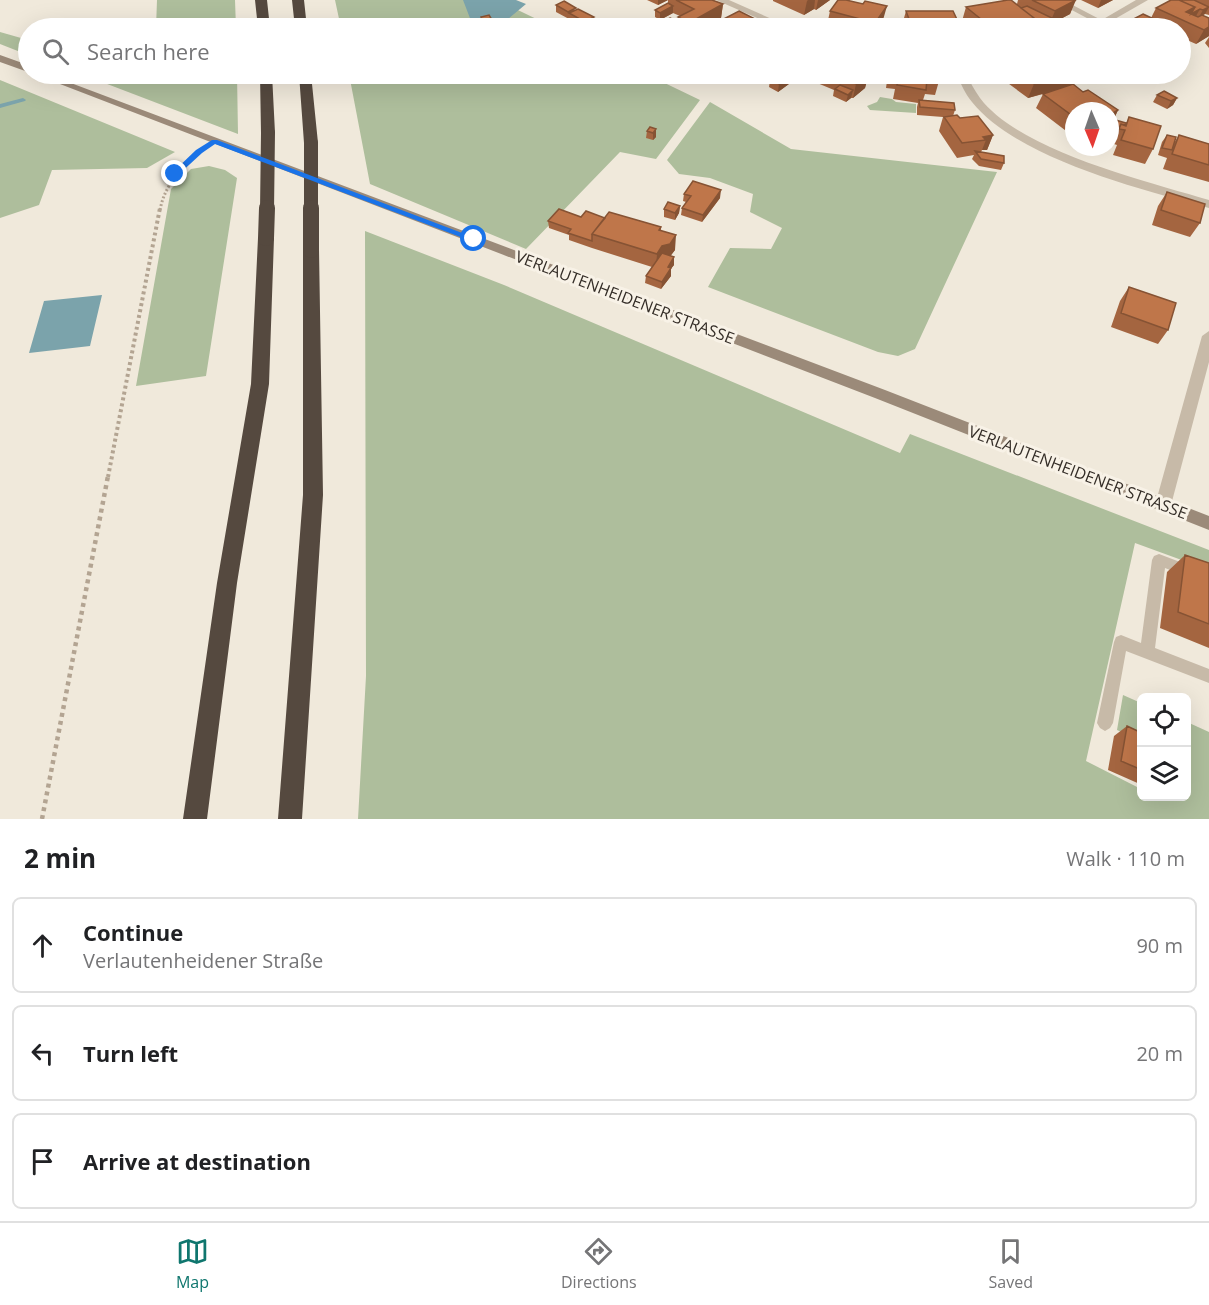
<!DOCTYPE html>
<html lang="en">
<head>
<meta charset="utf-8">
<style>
  :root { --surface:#fff; --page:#f6f6f6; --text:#202124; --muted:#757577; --line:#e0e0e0; --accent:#0f766e }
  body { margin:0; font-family:"Open Sans",sans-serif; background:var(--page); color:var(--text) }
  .controls { position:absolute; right:18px; bottom:18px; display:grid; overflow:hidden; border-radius:9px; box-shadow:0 6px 24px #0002 }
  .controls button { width:54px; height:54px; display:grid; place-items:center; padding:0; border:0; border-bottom:2px solid var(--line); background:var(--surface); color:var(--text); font:30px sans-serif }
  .compass { position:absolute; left:1065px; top:102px; width:54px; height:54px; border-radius:50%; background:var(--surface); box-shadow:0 6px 24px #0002; rotate:178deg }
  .stop { position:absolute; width:18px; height:18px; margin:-14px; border:4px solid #1a73e8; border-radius:50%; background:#fff }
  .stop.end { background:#1a73e8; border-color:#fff; box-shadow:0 2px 6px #0008 }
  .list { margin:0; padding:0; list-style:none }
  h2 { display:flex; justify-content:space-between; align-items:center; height:78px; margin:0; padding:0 24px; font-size:26px }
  h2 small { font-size:20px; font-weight:400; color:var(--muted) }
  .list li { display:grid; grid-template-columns:39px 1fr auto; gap:18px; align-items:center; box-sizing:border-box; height:96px; margin:0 12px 12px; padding:0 12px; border:2px solid var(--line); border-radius:9px }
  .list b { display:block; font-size:22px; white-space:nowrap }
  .list p { margin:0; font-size:20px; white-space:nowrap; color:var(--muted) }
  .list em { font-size:20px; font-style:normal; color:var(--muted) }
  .icon { flex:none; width:33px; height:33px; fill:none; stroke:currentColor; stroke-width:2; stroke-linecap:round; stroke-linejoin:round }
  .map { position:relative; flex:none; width:1209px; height:819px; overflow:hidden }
  .search { position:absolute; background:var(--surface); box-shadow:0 6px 24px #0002; left:18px; right:18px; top:18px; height:66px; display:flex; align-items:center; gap:15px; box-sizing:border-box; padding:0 21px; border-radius:33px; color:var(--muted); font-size:22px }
  .sheet { height:402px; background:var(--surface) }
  nav { display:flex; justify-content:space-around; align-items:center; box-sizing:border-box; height:84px; border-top:2px solid var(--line); background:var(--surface); font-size:16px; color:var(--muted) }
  nav a { display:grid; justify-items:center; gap:3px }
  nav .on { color:var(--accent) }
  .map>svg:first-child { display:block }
</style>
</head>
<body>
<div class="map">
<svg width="1209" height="819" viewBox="0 0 1209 819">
  <rect width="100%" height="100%" fill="#f0e9db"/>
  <!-- green -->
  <path fill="#aebe9c" d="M 157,0 L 235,0 L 236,28 L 156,28 Z
    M 335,0 L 497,0 L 555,28 L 341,28 Z
    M 0,32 L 28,40 L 28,55 L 0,44 Z
    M 81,74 L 237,74 L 238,134 Z
    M 349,74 L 646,74 L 700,100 L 656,159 L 620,152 L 526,249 L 370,184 Z
    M 0,80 L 175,152 L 147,168 L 52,170 L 39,205 L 0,218 Z
    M 880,97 L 892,99 L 896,102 L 916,104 L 916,113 L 870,110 L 867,106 L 877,102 Z
    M 710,102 L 791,149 L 997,172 L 915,349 L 898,356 L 878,352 L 708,287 L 730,248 L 771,249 L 782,228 L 750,212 L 753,194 L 710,178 L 679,174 L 667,160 Z
    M 209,166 L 225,170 L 237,178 L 206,376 L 136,386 L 171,189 L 191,169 Z
    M 365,231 L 504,285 L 900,453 L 910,434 L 1209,550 L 1209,570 L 1135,543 L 1086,761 L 1141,789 L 1142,796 L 1186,796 L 1187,722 L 1209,732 L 1209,819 L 358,819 L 366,676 Z
    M 1123,695 L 1141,703 L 1141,741 L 1117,730 Z"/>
  <!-- water -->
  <path fill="#7ba3ab" d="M 463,0 L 516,0 L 526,4 L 497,28 L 473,26 Z
    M 102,295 L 90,346 L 29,353 L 44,301 Z"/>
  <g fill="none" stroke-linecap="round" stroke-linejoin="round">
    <!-- stream -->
    <path fill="#7ba3ab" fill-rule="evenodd" d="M 23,98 L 26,100 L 25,101 L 0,108 L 0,104 Z"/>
    <!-- path-far2 -->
    <path stroke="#b3a492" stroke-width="3" stroke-dasharray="2 2" stroke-linecap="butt" d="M 160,210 C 165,184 180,170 198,152"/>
    <!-- path-far1 -->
    <path stroke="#b3a492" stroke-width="4" stroke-dasharray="3 3" stroke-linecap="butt" d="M 108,477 L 160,208"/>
    <!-- path -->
    <path stroke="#b3a492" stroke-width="4.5" stroke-dasharray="4 4" stroke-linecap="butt" d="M 42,819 L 108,476"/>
    <!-- lane -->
    <path fill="#c7baa8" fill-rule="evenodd" d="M 1053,0 L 1063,0 L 1107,23 L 1100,25 Z
      M 1159,554 L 1209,573 L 1209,585 L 1165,568 L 1155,648 L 1209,669 L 1209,683 L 1126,651 L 1113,723 L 1110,728 L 1105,731 L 1100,728 L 1097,723 L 1114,642 L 1116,637 L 1121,635 L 1141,643 L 1152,560 L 1154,556 Z"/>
    <!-- street -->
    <path fill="#c7baa8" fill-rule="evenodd" d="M 716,0 L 729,0 L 792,28 L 780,28 Z
      M 1136,0 L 1148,0 L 1099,28 L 1088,28 Z
      M 956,74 L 966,74 C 970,81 974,90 980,98 C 1020,151 1146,181 1209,200 L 1209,208 C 1140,189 1018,159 972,102 C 965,94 961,83 956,74 Z
      M 1209,331 L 1209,362 L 1171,505 L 1169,510 L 1163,512 L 1157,510 L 1155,505 L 1202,336 Z"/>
    <!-- secondary -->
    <path fill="#9b8a79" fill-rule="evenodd" d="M 0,55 L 28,65 L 28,72 L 0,62 Z
      M 34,74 L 47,74 L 885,390 L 1209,516 L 1209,530 L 875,398 Z"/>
    <!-- highway -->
    <path fill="#55493f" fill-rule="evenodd" d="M 255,0 L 267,0 L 270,28 L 258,28 Z
      M 292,0 L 304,0 L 307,28 L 295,28 Z
      M 260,74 L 272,74 L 275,133 L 268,137 L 261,133 Z
      M 299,74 L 311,74 L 318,143 L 311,147 L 304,143 Z
      M 266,233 L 274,238 L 269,384 L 237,583 L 207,819 L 183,819 L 217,583 L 251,384 L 258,238 Z
      M 311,245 L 316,246 L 319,250 L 323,495 L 302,819 L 278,819 L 303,495 L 303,250 L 306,246 Z"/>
    <!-- highway-bridge-far1 -->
    <path stroke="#55493f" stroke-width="14" d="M 311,143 L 311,210
      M 267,210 L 268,133"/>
    <!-- highway-bridge -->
    <path stroke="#55493f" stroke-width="16" d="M 311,208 L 311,250
      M 266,238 L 267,208"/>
  </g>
  <!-- wall -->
  <path fill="#a46540" d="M 647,0 L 668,0 L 658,5 Z
    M 668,0 L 712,0 L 723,4 L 721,18 L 703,28 L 661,28 L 662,22 L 678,22 L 678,17 L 680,16 L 673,13 L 660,20 L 655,17 L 655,10 L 668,3 Z
    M 773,0 L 830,0 L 816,10 L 814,9 L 804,15 L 773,1 Z
    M 1018,0 L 1075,0 L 1070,14 L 1049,25 L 1039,28 L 971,28 L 962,21 L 966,7 L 1017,4 Z
    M 1081,0 L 1113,0 L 1098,8 Z
    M 1171,0 L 1209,0 L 1209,15 L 1205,14 L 1203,15 L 1209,36 L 1196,44 L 1180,37 L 1180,28 L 1122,28 L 1124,24 L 1151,18 L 1156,8 Z
    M 556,5 L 576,10 L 594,24 L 584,28 L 569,20 L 569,19 L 556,12 Z
    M 830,11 L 883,20 L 877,28 L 840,28 L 827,25 Z
    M 906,11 L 958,23 L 968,28 L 903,28 L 902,25 Z
    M 481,17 L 493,27 L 484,28 L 481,24 Z
    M 1209,37 L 1209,48 L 1205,43 Z
    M 766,74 L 798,74 L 797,78 L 778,92 L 769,87 L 770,80 L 774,77 Z
    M 811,74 L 868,74 L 865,88 L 853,98 L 851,98 L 846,102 L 833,96 L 834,90 L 810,80 Z
    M 888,74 L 940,74 L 939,81 L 935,95 L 925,94 L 923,100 L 955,110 L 953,116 L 993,135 L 987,150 L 982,150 L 981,152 L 1004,163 L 1001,170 L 979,166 L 972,159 L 974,155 L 957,158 L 939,131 L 943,117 L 917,115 L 917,107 L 918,103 L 893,99 L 895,89 L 886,88 Z
    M 1008,74 L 1088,74 L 1085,81 L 1073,84 L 1083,92 L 1118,110 L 1114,119 L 1126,124 L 1129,117 L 1153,149 L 1145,164 L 1113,155 L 1117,145 L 1111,143 L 1113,139 L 1110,138 L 1110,111 L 1074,111 L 1074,137 L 1036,108 L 1043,94 L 1028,98 L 1005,81 Z
    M 1157,95 L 1177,98 L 1173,105 L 1167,109 L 1153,102 Z
    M 656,129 L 656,137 L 653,140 L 646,138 L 647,131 Z
    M 1167,135 L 1174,143 L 1179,135 L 1209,144 L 1209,182 L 1163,169 L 1167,158 L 1158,155 L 1162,142 Z
    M 1167,192 L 1200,223 L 1190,237 L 1152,225 L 1158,206 Z
    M 684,194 L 720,198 L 702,222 L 681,215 L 682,208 L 686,202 L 683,201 Z
    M 680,206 L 679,213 L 675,220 L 664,217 L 664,209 Z
    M 581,217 L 605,218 L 661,227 L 661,230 L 675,250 L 670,256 L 674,265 L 671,268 L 671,276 L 661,289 L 645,283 L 646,276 L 652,267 L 592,248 L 569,240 L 569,235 L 549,228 L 548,221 Z
    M 1129,287 L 1168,330 L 1158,344 L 1111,327 L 1120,301 Z
    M 1185,555 L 1209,563 L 1209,648 L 1160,628 L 1167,572 Z
    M 1127,726 L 1142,733 L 1142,785 L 1108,770 L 1114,736 Z"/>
  <!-- shaded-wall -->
  <path fill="#865334" d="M 658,0 L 668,0 L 658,5 Z
    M 808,0 L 815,0 L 814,9 L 804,15 L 807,1 Z
    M 818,0 L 830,0 L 816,10 Z
    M 1076,0 L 1070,14 L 1049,25 L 1039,28 L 996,28 L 1005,24 L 1034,18 L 1052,18 L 1055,11 Z
    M 1101,0 L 1113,0 L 1098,8 Z
    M 723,4 L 721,18 L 703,28 L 689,28 L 689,23 Z
    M 673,6 L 673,13 L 660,20 L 660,13 Z
    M 887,6 L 883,20 L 877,28 L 874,28 L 875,23 Z
    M 1195,7 L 1200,9 L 1196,16 L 1186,22 L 1186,12 Z
    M 1209,7 L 1205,14 L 1199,17 L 1203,10 Z
    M 594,17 L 594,24 L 585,28 L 585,22 Z
    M 492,20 L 493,27 L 484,28 L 483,22 Z
    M 678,24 L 677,28 L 671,28 L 671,27 Z
    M 765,24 L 765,28 L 757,28 Z
    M 1209,27 L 1209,36 L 1196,44 L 1204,30 Z
    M 795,74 L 798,74 L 797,78 L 778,92 L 779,84 Z
    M 869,74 L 865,88 L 853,98 L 856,84 Z
    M 1068,74 L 1088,74 L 1085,81 L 1028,98 L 1034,84 Z
    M 853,90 L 851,98 L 846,102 L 848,95 Z
    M 1177,98 L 1173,105 L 1167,109 L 1171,101 Z
    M 1118,110 L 1111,125 L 1110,125 L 1110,115 Z
    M 656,129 L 656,137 L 653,140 L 653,133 Z
    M 993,135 L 987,150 L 982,150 L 986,140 L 983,137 Z
    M 721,190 L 720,198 L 702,222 L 703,215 Z
    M 680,206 L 679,213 L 675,220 L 675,213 Z
    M 676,235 L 675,250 L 669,258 L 656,268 L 657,254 L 662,246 Z
    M 674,257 L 674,265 L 667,274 L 668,267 Z
    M 671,268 L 671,276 L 661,289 L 662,282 Z"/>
  <!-- building -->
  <path fill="#bf764a" stroke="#865334" stroke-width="1.5" d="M 676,0 L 712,0 L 723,4 L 689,23 L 678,17 L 694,9 Z
    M 838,0 L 846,0 L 863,4 L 865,1 L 887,6 L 875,23 L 830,11 Z
    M 1008,0 L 1011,0 L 1034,18 L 1005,24 L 1007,26 L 992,28 L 966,7 Z
    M 1032,0 L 1076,0 L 1055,11 Z
    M 1171,0 L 1179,0 L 1195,7 L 1186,12 L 1198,17 L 1202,15 L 1209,18 L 1209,27 L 1204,30 L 1156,8 Z
    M 1179,0 L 1194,0 L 1209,7 L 1203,10 L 1200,9 L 1191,14 L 1195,7 Z
    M 564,1 L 576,8 L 568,12 L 556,5 Z
    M 668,3 L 673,6 L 660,13 L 655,10 Z
    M 1027,6 L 1052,18 L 1031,25 L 1034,18 L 1021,8 Z
    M 578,9 L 594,17 L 585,22 L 569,13 Z
    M 739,11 L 765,24 L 757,28 L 718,28 L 712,25 Z
    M 906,11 L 953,11 L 961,28 L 912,27 Z
    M 1143,14 L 1171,27 L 1167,28 L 1132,28 L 1124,24 Z
    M 489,15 L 492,20 L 483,22 L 481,17 Z
    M 670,18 L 678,22 L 678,24 L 671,27 L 662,22 Z
    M 958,23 L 962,23 L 968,28 L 961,28 Z
    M 780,74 L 795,74 L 779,84 L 770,80 Z
    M 831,74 L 869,74 L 856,84 Z
    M 891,74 L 940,74 L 939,81 L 927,79 L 926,90 L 897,85 L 899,75 Z
    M 1020,74 L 1068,74 L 1034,84 Z
    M 1073,84 L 1083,92 L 1088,90 L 1118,110 L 1110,115 L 1110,111 L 1074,111 L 1074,117 L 1043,94 Z
    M 840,85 L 853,90 L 848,95 L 835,89 Z
    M 1164,91 L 1177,98 L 1171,101 L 1157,95 Z
    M 919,100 L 954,103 L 955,110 L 920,107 Z
    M 957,115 L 960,118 L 978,116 L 993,135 L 983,137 L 986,140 L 962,143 L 944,117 Z
    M 1129,117 L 1161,126 L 1153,149 L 1121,140 L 1125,130 L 1119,129 L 1121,124 L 1126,126 Z
    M 1112,119 L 1126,123 L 1125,125 L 1121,124 L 1117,131 L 1110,129 L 1110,120 Z
    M 650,127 L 656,129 L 653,133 L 647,131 Z
    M 1167,135 L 1176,137 L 1172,150 L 1162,148 Z
    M 1179,135 L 1209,144 L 1209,165 L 1172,154 Z
    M 975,151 L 1004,156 L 1004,163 L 981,159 Z
    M 693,181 L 721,190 L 703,215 L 682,208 L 691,196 L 684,194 Z
    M 1167,192 L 1205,204 L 1200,223 L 1161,210 Z
    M 668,202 L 680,206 L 675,213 L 664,209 Z
    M 559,209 L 581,217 L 586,211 L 605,218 L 592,234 L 592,241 L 568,233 L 571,229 L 548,221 Z
    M 609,212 L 661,227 L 659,230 L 676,235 L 670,244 L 662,246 L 657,254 L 592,234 Z
    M 662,253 L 674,257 L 668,267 L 671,268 L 662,282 L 646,276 Z
    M 1129,287 L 1176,303 L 1168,330 L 1121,313 Z
    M 1185,555 L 1209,563 L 1209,624 L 1178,612 Z
    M 1127,726 L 1142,733 L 1142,770 L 1121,761 Z"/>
  <!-- route -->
  <path fill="#1a73e8" d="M 212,140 L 217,140 L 478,239 L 471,241 L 215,144 L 202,153 L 177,176 L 172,176 L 172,173 L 196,150 Z"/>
  <g text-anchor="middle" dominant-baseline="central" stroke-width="6" stroke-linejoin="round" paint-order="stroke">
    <!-- street labels -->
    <g font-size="16" fill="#342d27" stroke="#f8f2e7">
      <text transform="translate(625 297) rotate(21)">VERLAUTENHEIDENER STRASSE</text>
      <text transform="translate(1078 472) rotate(21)">VERLAUTENHEIDENER STRASSE</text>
    </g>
  </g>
</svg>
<div class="controls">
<button><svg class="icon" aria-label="locate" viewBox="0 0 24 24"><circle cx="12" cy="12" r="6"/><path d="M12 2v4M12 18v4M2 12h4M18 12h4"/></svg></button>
<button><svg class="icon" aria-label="layers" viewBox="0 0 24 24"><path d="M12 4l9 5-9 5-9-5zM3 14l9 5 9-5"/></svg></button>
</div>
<svg class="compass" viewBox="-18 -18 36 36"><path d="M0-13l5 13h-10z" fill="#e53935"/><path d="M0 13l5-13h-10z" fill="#757577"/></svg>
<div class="stop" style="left:474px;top:239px"></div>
<div class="stop end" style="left:175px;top:174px"></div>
<div class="search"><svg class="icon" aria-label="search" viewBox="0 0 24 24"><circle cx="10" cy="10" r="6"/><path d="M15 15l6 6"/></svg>Search here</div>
</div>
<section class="sheet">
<h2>2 min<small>Walk · 110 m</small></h2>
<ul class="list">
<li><svg class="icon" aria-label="ahead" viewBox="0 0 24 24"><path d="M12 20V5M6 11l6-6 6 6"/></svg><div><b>Continue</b><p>Verlautenheidener Straße</p></div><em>90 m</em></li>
<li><svg class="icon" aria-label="left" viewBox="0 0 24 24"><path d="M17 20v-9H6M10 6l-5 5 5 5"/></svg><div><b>Turn left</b></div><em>20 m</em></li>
<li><svg class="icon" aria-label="arrive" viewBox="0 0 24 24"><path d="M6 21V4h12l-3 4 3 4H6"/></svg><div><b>Arrive at destination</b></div></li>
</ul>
</section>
<nav>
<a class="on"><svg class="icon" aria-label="map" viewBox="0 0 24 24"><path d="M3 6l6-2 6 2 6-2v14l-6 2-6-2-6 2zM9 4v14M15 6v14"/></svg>Map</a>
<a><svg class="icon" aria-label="directions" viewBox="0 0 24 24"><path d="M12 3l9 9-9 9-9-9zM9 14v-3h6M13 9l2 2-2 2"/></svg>Directions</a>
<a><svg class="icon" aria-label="saved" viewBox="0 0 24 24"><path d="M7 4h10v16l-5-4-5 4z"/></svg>Saved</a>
</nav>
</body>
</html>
